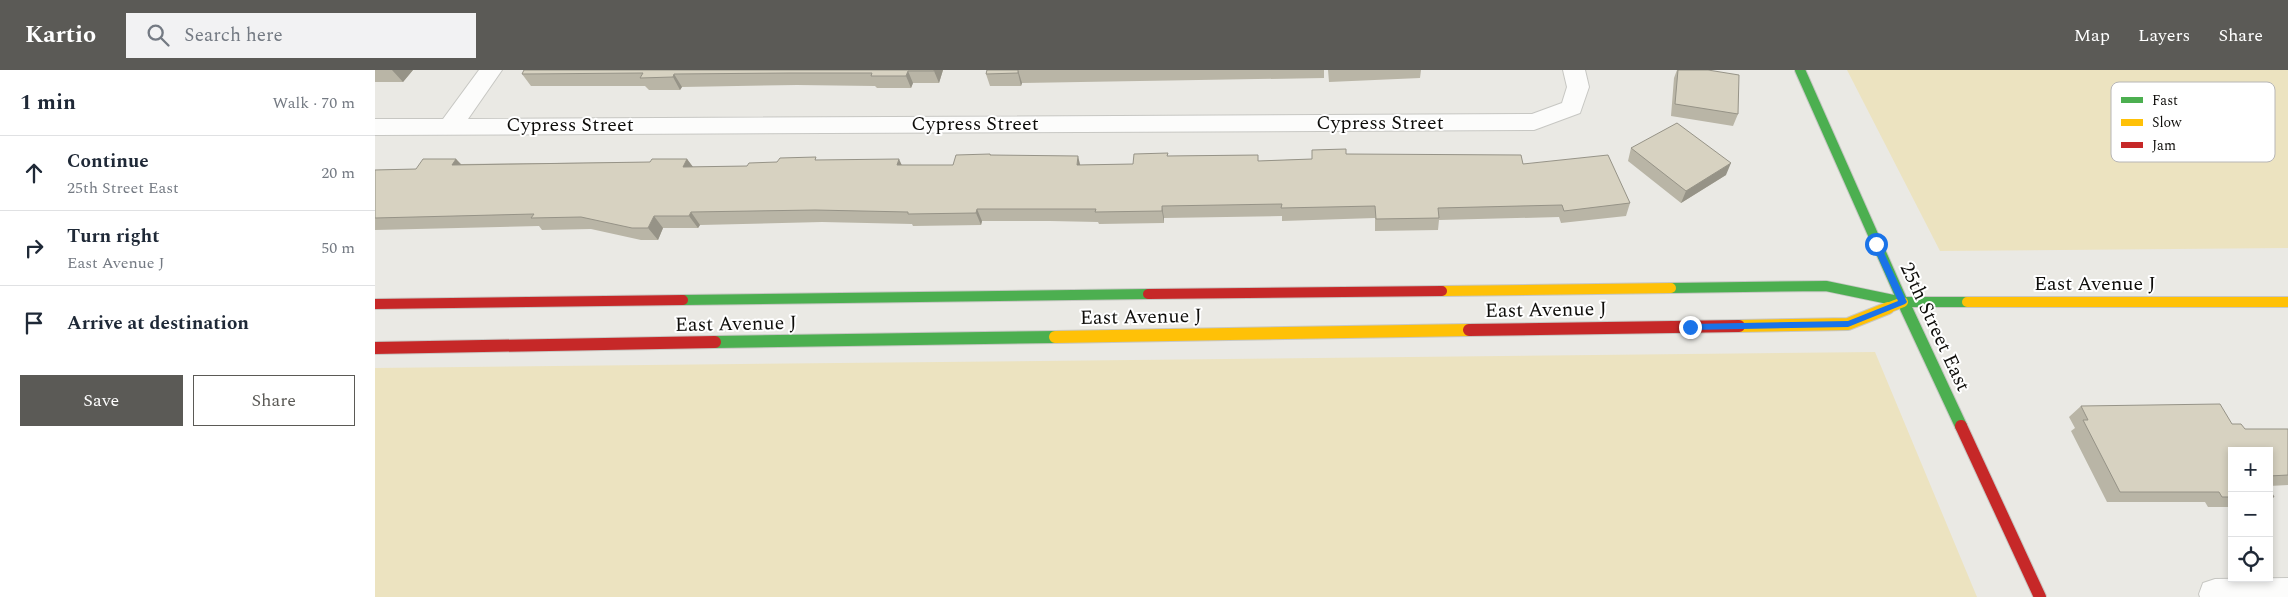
<!DOCTYPE html>
<html lang="en">
<head>
<meta charset="utf-8">
<style>
  :root { --surface:#fff; --page:#f2f2f3; --text:#1f2937; --muted:#747a83; --line:#e0e1e3; --accent:#5b5a56 }
  body { margin:0; font-family:Spectral,serif; background:var(--page); color:var(--text) }
  .controls { position:absolute; right:15px; bottom:15px; display:grid; overflow:hidden; border-radius:0px; box-shadow:0 2px 8px #0003 }
  .controls button { width:45px; height:45px; display:grid; place-items:center; padding:0; border:0; border-bottom:1px solid var(--line); background:var(--surface); color:var(--text); font:25px sans-serif }
  .stop { position:absolute; width:15px; height:15px; margin:-11px; border:4px solid #1a73e8; border-radius:50%; background:#fff }
  .stop.end { background:#1a73e8; border-color:#fff; box-shadow:0 1px 5px #0008 }
  .list { margin:0; padding:0; list-style:none }
  h2 { display:flex; justify-content:space-between; align-items:center; height:65px; margin:0; padding:0 20px; font-size:21px }
  h2 small { font-size:16px; font-weight:400; color:var(--muted) }
  .list li { display:grid; grid-template-columns:32px 1fr auto; gap:15px; align-items:center; box-sizing:border-box; height:75px; padding:0 20px; border-top:1px solid var(--line) }
  .list b { display:block; font-size:19px; white-space:nowrap }
  .list p { margin:0; font-size:16px; white-space:nowrap; color:var(--muted) }
  .list em { font-size:16px; font-style:normal; color:var(--muted) }
  .actions { display:flex; gap:10px; padding:15px 20px }
  .actions a { flex:1; padding:11px 0; border:1px solid var(--accent); border-radius:0px; text-align:center; font-size:18px; color:var(--accent) }
  .actions .main { background:var(--accent); color:#fff }
  .icon { flex:none; width:28px; height:28px; fill:none; stroke:currentColor; stroke-width:2; stroke-linecap:round; stroke-linejoin:round }
  .map { position:relative; flex:none; width:1913px; height:527px; overflow:hidden }
  header { display:flex; align-items:center; gap:30px; box-sizing:border-box; height:70px; padding:0 25px; background:var(--accent); color:#fff }
  header strong { font-size:24px }
  nav { display:flex; gap:28px; margin-inline-start:auto; font-size:18px }
  .search { width:350px; height:45px; background:var(--page); display:flex; align-items:center; gap:12px; box-sizing:border-box; padding:0 18px; border-radius:0px; color:var(--muted); font-size:19px }
  main { display:flex }
  aside { flex:1; background:var(--surface) }
  .map>svg:first-child { display:block }
</style>
</head>
<body>
<header>
<strong>Kartio</strong>
<div class="search"><svg class="icon" aria-label="search" viewBox="0 0 24 24"><circle cx="10" cy="10" r="6"/><path d="M15 15l6 6"/></svg>Search here</div>
<nav><a>Map</a><a>Layers</a><a>Share</a></nav>
</header>
<main>
<aside>
<h2>1 min<small>Walk · 70 m</small></h2>
<ul class="list">
<li><svg class="icon" aria-label="ahead" viewBox="0 0 24 24"><path d="M12 20V5M6 11l6-6 6 6"/></svg><div><b>Continue</b><p>25th Street East</p></div><em>20 m</em></li>
<li><svg class="icon" aria-label="right" viewBox="0 0 24 24"><path d="M7 20v-9h11M14 6l5 5-5 5"/></svg><div><b>Turn right</b><p>East Avenue J</p></div><em>50 m</em></li>
<li><svg class="icon" aria-label="arrive" viewBox="0 0 24 24"><path d="M6 21V4h12l-3 4 3 4H6"/></svg><div><b>Arrive at destination</b></div></li>
</ul>
<div class="actions"><a class="main">Save</a><a>Share</a></div>
</aside>
<div class="map">
<svg width="1913" height="527" viewBox="0 0 1913 527">
  <rect width="100%" height="100%" fill="#eae9e4"/>
  <!-- green -->
  <path fill="#ece3c0" d="M 1472,0 L 1913,0 L 1913,178 L 1565,181 Z
    M 1500,282 L 1602,527 L 0,527 L 0,298 Z"/>
  <g fill="none" stroke-linecap="round" stroke-linejoin="round">
    <defs>
      <path id="street" d="M 104,0 L 127,0 L 93,49 L 1157,44 L 1187,33 L 1192,17 L 1188,0 L 1210,0 L 1214,17 L 1205,43 L 1159,60 L 0,65 L 0,49 L 68,49 Z
        M 1913,508 L 1913,527 L 1825,527 L 1824,524 L 1828,513 L 1840,509 Z"/>
      <path id="fast-far1" d="M 1425,0 L 1531,239
        M 1296,218 L 1451,216 L 1528,232 L 1592,232
        M 308,230 L 773,224"/>
      <path id="fast" d="M 1531,238 L 1586,356
        M 340,272 L 680,267"/>
      <path id="slow-far1" d="M 1067,221 L 1296,218
        M 1592,232 L 1913,232
        M 1510,239 L 1528,232"/>
      <path id="slow" d="M 1364,256 L 1473,254 L 1513,238
        M 680,267 L 1094,260"/>
      <path id="jam-far1" d="M 773,224 L 1067,221
        M 0,234 L 308,230"/>
      <path id="jam" d="M 1094,260 L 1364,256
        M 0,278 L 340,272
        M 1586,356 L 1665,527"/>
    </defs>
    <!-- street casing -->
    <use href="#street" stroke="#c7c7c3" stroke-width="2"/>
    <!-- fast-far1 casing -->
    <use href="#fast-far1" stroke="#c7c7c3" stroke-width="12"/>
    <!-- fast casing -->
    <use href="#fast" stroke="#c7c7c3" stroke-width="14"/>
    <!-- slow-far1 casing -->
    <use href="#slow-far1" stroke="#c7c7c3" stroke-width="12"/>
    <!-- slow casing -->
    <use href="#slow" stroke="#c7c7c3" stroke-width="14"/>
    <!-- jam-far1 casing -->
    <use href="#jam-far1" stroke="#c7c7c3" stroke-width="12"/>
    <!-- jam casing -->
    <use href="#jam" stroke="#c7c7c3" stroke-width="14"/>
    <!-- street -->
    <use href="#street" fill="#fcfcfb" fill-rule="evenodd"/>
    <!-- fast-far1 -->
    <use href="#fast-far1" stroke="#4caf50" stroke-width="10"/>
    <!-- fast -->
    <use href="#fast" stroke="#4caf50" stroke-width="12"/>
    <!-- slow-far1 -->
    <use href="#slow-far1" stroke="#ffc107" stroke-width="10"/>
    <!-- slow -->
    <use href="#slow" stroke="#ffc107" stroke-width="12"/>
    <!-- jam-far1 -->
    <use href="#jam-far1" stroke="#c62828" stroke-width="10"/>
    <!-- jam -->
    <use href="#jam" stroke="#c62828" stroke-width="12"/>
  </g>
  <!-- wall -->
  <path fill="#b9b5a6" d="M 0,0 L 38,0 L 28,12 L 0,12 Z
    M 568,0 L 564,13 L 538,13 L 536,18 L 502,18 L 500,16 L 422,15 L 307,17 L 305,20 L 274,20 L 270,16 L 156,16 L 147,4 Z
    M 612,0 L 949,0 L 949,8 L 647,13 L 646,16 L 615,16 L 611,4 Z
    M 953,0 L 1046,0 L 1045,8 L 954,12 Z
    M 1302,0 L 1303,0 L 1363,44 L 1358,56 L 1296,46 L 1299,8 Z
    M 1256,78 L 1351,105 L 1306,133 L 1253,91 Z
    M 615,84 L 616,85 L 706,95 L 758,94 L 793,86 L 883,85 L 883,91 L 937,89 L 971,84 L 1148,94 L 1255,133 L 1251,146 L 1186,153 L 1184,147 L 1064,150 L 1063,160 L 1000,161 L 1000,148 L 907,151 L 907,146 L 789,148 L 789,153 L 724,154 L 723,152 L 675,151 L 607,151 L 606,155 L 538,156 L 537,154 L 447,152 L 325,155 L 323,158 L 288,158 L 283,170 L 266,170 L 216,159 L 167,160 L 164,156 L 0,160 L 0,100 L 41,99 L 81,89 L 86,94 L 275,92 L 312,89 L 318,97 L 372,96 L 402,92 L 443,90 L 527,95 L 578,95 Z
    M 1706,336 L 1857,354 L 1870,359 L 1913,359 L 1913,415 L 1894,416 L 1894,381 L 1857,381 L 1857,437 L 1833,437 L 1830,432 L 1732,432 L 1696,361 L 1700,358 L 1694,347 Z"/>
  <!-- shaded-wall -->
  <path fill="#969387" d="M 17,0 L 38,0 L 28,12 Z
    M 559,0 L 568,0 L 564,13 L 559,1 Z
    M 643,0 L 647,13 L 646,16 L 643,3 Z
    M 533,1 L 538,13 L 536,18 L 531,6 Z
    M 299,4 L 307,17 L 305,20 L 298,7 Z
    M 703,86 L 706,98 L 702,95 Z
    M 81,89 L 92,101 L 77,95 Z
    M 312,89 L 321,101 L 308,97 Z
    M 524,89 L 530,102 L 522,95 Z
    M 1356,93 L 1351,105 L 1306,133 L 1311,121 Z
    M 787,136 L 789,148 L 789,153 L 787,141 Z
    M 602,139 L 607,151 L 606,155 L 601,143 Z
    M 316,142 L 325,155 L 323,158 L 314,146 Z
    M 279,146 L 288,158 L 283,170 L 273,158 Z"/>
  <!-- building -->
  <path fill="#d7d2c1" stroke="#969387" d="M 149,0 L 559,0 L 559,1 L 533,1 L 531,6 L 496,6 L 497,3 L 415,3 L 299,4 L 298,7 L 265,8 L 268,3 L 147,4 Z
    M 612,0 L 643,0 L 643,3 L 611,4 Z
    M 1303,0 L 1333,0 L 1364,5 L 1363,44 L 1300,34 Z
    M 1302,53 L 1356,93 L 1311,121 L 1256,78 Z
    M 971,79 L 971,84 L 1146,85 L 1148,94 L 1233,85 L 1255,133 L 1189,141 L 1187,135 L 1063,138 L 1064,148 L 1001,149 L 1000,136 L 906,138 L 907,134 L 787,136 L 787,141 L 720,142 L 721,139 L 602,139 L 601,143 L 533,144 L 533,142 L 440,140 L 316,142 L 314,146 L 279,146 L 273,158 L 257,158 L 206,147 L 156,148 L 159,144 L 0,148 L 0,100 L 41,99 L 48,89 L 81,89 L 77,95 L 275,92 L 277,89 L 312,89 L 308,97 L 372,96 L 374,93 L 402,92 L 405,88 L 441,87 L 440,90 L 524,89 L 522,95 L 578,95 L 581,85 L 615,84 L 615,85 L 703,86 L 702,95 L 758,94 L 759,84 L 793,83 L 792,86 L 883,85 L 883,91 L 937,89 L 937,80 Z
    M 1845,334 L 1857,354 L 1866,354 L 1870,359 L 1913,359 L 1913,405 L 1894,406 L 1894,381 L 1857,381 L 1857,427 L 1847,427 L 1844,422 L 1745,422 L 1708,350 L 1713,350 L 1706,336 Z
    M 1894,418 L 1899,427 L 1894,427 Z"/>
  <!-- route -->
  <path fill="#1a73e8" d="M 1498,172 L 1505,174 L 1532,232 L 1530,234 L 1473,257 L 1315,260 L 1311,257 L 1315,254 L 1473,251 L 1523,231 L 1497,174 Z"/>
  <g text-anchor="middle" dominant-baseline="central" stroke-width="4" stroke-linejoin="round" paint-order="stroke">
    <!-- street labels -->
    <g font-size="20" fill="#0e0d0a" stroke="#fff">
      <text x="1005" y="53">Cypress Street</text>
      <text x="600" y="54">Cypress Street</text>
      <text x="195" y="55">Cypress Street</text>
      <text x="1720" y="214">East Avenue J</text>
      <text transform="translate(1171 240) rotate(-1)">East Avenue J</text>
      <text transform="translate(766 247) rotate(-1)">East Avenue J</text>
      <text transform="translate(361 254) rotate(-1)">East Avenue J</text>
      <text transform="translate(1560 257) rotate(65)">25th Street East</text>
    </g>
  </g>
  <!-- legend -->
  <rect x="1736" y="12" width="164" height="80" rx="8" fill="#fff" stroke="#b7b6b6" stroke-width="1"/>
  <rect x="1746" y="27" width="22" height="6" fill="#4caf50"/>
  <rect x="1746" y="49" width="22" height="7" fill="#ffc107"/>
  <rect x="1746" y="72" width="22" height="6" fill="#c62828"/>
  <g font-size="14" fill="#0e0d0a">
    <text x="1777" y="35">Fast</text>
    <text x="1777" y="57">Slow</text>
    <text x="1777" y="80">Jam</text>
  </g>
</svg>
<div class="controls">
<button>+</button>
<button>−</button>
<button><svg class="icon" aria-label="locate" viewBox="0 0 24 24"><circle cx="12" cy="12" r="6"/><path d="M12 2v4M12 18v4M2 12h4M18 12h4"/></svg></button>
</div>
<div class="stop" style="left:1501px;top:174px"></div>
<div class="stop end" style="left:1315px;top:257px"></div>
</div>
</main>
</body>
</html>
